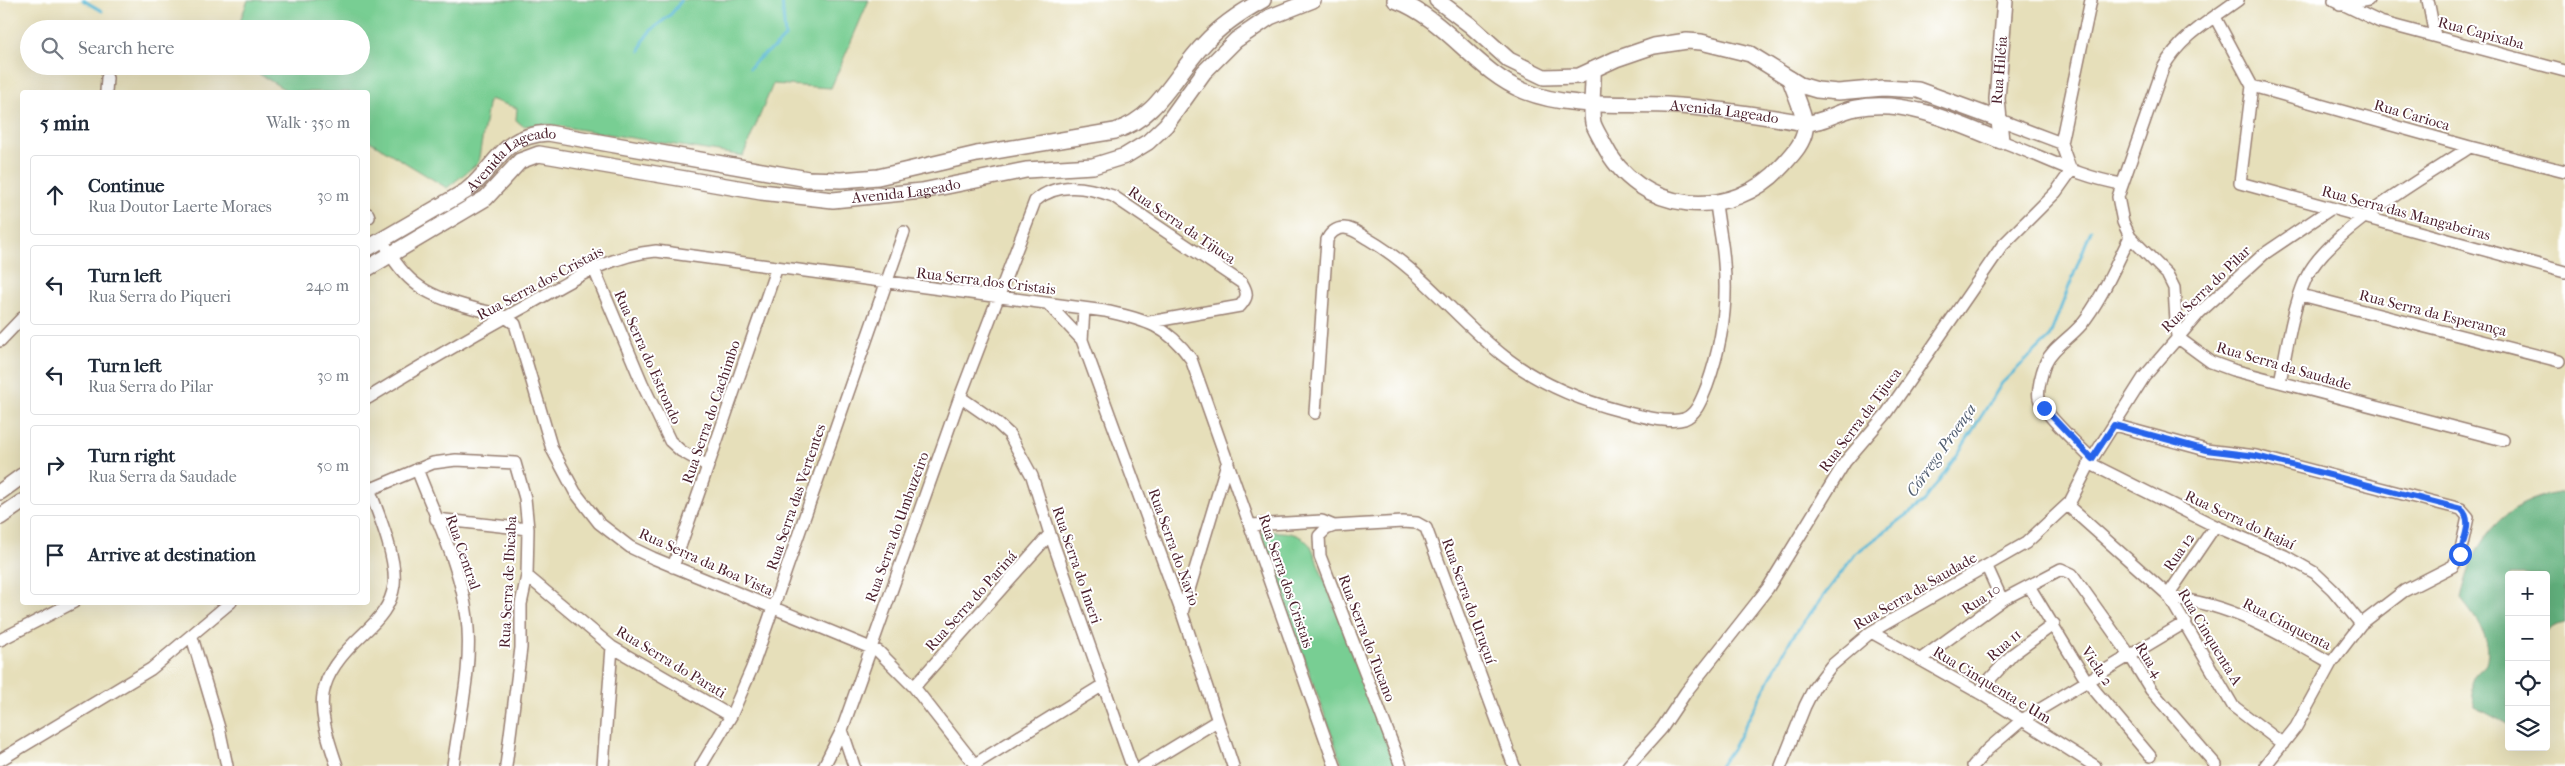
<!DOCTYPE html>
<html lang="en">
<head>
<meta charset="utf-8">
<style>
  :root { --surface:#fff; --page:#f6f6f7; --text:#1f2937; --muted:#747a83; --line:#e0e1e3 }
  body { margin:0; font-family:"IM FELL French Canon",serif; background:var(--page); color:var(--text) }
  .controls { position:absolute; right:15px; bottom:15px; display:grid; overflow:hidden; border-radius:5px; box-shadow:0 5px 20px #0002 }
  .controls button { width:45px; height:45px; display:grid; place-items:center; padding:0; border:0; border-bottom:1px solid var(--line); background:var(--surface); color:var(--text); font:25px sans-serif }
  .stop { position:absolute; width:15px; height:15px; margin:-11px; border:4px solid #2563eb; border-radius:50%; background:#fff }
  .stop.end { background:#2563eb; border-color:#fff; box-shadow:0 1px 5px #0008 }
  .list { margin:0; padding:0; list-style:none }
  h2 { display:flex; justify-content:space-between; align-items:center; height:65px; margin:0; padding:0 20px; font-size:21px }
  h2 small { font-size:16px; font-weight:400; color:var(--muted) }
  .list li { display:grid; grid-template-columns:32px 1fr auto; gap:15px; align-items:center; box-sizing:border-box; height:80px; margin:0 10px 10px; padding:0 10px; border:1px solid var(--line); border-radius:5px }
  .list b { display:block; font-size:19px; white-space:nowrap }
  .list p { margin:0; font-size:16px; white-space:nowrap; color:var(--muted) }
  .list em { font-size:16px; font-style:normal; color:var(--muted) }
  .icon { flex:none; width:28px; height:28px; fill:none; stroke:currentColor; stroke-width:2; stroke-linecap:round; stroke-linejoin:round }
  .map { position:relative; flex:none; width:2565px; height:766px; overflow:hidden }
  .search { position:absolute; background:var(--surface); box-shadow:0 5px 20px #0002; left:20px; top:20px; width:350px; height:55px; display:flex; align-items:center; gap:12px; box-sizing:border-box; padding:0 18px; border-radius:28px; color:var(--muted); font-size:19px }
  .panel { position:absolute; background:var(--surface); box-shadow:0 5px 20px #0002; left:20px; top:90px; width:350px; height:515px; border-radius:5px }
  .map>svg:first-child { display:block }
</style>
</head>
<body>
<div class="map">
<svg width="2565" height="766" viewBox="0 0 2565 766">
  <rect width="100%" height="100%" fill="#fff"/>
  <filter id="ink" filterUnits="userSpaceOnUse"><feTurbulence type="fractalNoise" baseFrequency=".02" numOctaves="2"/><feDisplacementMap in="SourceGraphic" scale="10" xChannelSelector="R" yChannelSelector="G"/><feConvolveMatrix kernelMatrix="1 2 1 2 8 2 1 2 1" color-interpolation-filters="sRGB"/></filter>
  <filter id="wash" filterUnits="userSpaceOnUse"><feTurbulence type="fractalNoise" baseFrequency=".0096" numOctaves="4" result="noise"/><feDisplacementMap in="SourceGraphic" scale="20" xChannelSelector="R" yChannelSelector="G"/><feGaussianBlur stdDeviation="1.12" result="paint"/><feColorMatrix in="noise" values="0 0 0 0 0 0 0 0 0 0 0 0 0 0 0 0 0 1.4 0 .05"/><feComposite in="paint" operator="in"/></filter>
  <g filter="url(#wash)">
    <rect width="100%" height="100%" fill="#e6dfba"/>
    <!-- green -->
    <path fill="#78ce93" stroke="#61765f" d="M 248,0 L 869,0 L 831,88 L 773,84 L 743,156 L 546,124 L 523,126 L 516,120 L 517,108 L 489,99 L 478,163 L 447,188 L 368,140 L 368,92 L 289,92 L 246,66 L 361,66 L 361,29 L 237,29 Z
      M 1259,532 C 1280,532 1299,529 1312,548 L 1395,766 L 1343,766 Z"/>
    <!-- forest -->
    <path fill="#62b17d" stroke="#566854" d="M 2564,492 L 2565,623 L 2557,625 L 2546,631 L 2546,575 L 2509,575 L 2509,725 L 2475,707 C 2471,694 2467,682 2478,671 C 2480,669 2484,666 2486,663 C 2494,640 2474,616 2461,599 C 2473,541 2501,500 2564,492 Z"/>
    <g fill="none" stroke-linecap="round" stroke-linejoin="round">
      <!-- stream -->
      <path stroke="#57b7d5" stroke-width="3" d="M 83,0 L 102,11
        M 640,51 C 647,22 668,26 681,0
        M 750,68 C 761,52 774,52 785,37 L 782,0
        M 1720,766 L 1734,746 L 1791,639 L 1856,553 L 1923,503 L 1959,452 L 2002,383 L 2049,338 L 2091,230"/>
    </g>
  </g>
  <g filter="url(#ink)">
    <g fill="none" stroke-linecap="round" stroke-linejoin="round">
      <defs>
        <path id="minor" d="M 2238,0 C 2210,20 2179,38 2163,68 L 2118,197 L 2123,222 L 2130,237 L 2167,274 L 2174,288 L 2177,337 L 2211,362 L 2233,370 L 2503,440
          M 2334,0 L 2380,22 L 2565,71
          M 2428,0 L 2435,36
          M 2340,5 L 2368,0
          M 2215,17 L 2252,86 L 2240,183 L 2565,272
          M 2252,86 L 2470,147 L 2565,171
          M 106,92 L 107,78
          M 2000,120 L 2061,143
          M 2001,141 C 2042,156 2078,177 2122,184
          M 2071,171 L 2061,143 L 2091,0
          M 368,214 L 369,217
          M 387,248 C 409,290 436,298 480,310 C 493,313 505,315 515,324 L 552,449 L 575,492 L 599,523 L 630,547 L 653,558 L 878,651 L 914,687 L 976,766
          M 594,269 L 642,383 L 670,441 L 681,451 L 708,466
          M 2301,295 L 2559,361
          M 1048,304 L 1082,340 L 1182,613 L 1233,766
          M 1082,340 L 1084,309
          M 0,341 L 22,318
          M 2280,382 C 2287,348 2292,310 2306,278 C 2328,231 2425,177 2470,147
          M 960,397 L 996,422 L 1009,434 L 1032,476 L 1050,534 L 1132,766
          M 368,398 C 420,366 473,335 526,306 C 567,283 608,255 656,251 L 1105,311 C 1144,320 1166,324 1191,359 L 1335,766
          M 1315,413 L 1327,240 C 1330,233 1336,228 1344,228 C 1353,228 1361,235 1368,239 C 1422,270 1457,320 1505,357 C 1539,383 1579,400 1621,411 C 1636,415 1669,424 1684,419 C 1697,414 1702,398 1707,386 C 1721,347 1728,305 1724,263 C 1723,243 1718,224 1716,203
          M 2114,425 L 2206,450 L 2256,456 L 2461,509 L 2468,517 L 2460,554 L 2453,566 L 2404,591 L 2361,624 L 2331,663 L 2296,727 L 2265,766
          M 2092,459 C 2080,447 2042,412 2039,398 C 2037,390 2042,372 2045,364 C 2052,348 2070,338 2081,325 C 2102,299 2115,266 2130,237
          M 2089,463 L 2215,526 L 2285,556 L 2315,573 L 2333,590 L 2361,624
          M 417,469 C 435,517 461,566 467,618 C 473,666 459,718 453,766
          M 369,490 L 433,463 L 456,460 L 515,463 L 525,498 L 528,529 L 527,576 L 521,604 L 521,648 L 506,766
          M 2067,505 L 2168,595 L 2233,706 L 2283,744
          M 436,519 L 528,529
          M 1251,525 L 1322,521 L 1334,526 L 1403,522 L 1417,523 L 1426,528 L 1514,766
          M 1334,526 L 1326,529 L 1319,536 L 1320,556 L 1401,766
          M 673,567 L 777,267
          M 1987,567 L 2002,600
          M 527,576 L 612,647 L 731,716
          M 2029,586 L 2086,680 L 2150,756
          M 2168,595 L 2215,526
          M 2171,598 C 2229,603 2281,634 2331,663
          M 1182,613 L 1228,460
          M 1871,632 L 1983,695 L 2095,766
          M 192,637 L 219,728 L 227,766
          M 0,640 L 74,602
          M 1921,659 L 2002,600 L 2061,569 L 2072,574 L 2129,654 L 2151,690 L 2216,765 L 2215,766
          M 914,687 L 1050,534
          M 1978,692 L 2013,654 L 2054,624
          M 842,730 L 854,766
          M 0,760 L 151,669 L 231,602
          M 975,764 L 1103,685
          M 337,766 C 315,702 313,681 364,633 C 379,619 391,606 394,585 C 397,557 378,513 368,486
          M 603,766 L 612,647
          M 701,766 L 731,716 L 752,668 L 904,232
          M 824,766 L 842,730 L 960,397 L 1035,201 C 1058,181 1087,187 1113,196 L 1242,283 C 1248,293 1248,297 1240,306 L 1150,322
          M 1143,766 L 1217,721
          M 1628,766 L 1662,728 L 1686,692 L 1768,588 L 1845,462 L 1887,413 L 2002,246 L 2056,192 L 2071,171
          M 1781,766 L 1805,706 L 1814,688 L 1831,666 L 1871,632 L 2026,543 L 2070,502 L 2092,459 L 2144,377 L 2200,312 L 2264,254 L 2332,208
          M 1973,766 L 1987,750 L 2022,720 L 2186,622"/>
        <g id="major">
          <path id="s1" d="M 1395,0 C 1447,19 1475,71 1524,91 C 1570,109 1618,103 1666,105 C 1713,108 1759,115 1805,123 C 1823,123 1838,111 1856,108 C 1906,98 1956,123 2001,141 L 1997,99 L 2005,0"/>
          <path d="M 1437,0 L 1470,25 L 1509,60 L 1544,77 L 1579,76 L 1616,59 L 1654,46 L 1687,41 L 1701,42 L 1750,54 L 1800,85 L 1817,90 L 1838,92 L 1883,88 L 1918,90 L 2000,120"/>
          <path d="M 1593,70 C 1594,86 1590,106 1593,123 C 1595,129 1600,137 1603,143 C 1638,215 1732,223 1783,165 C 1792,155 1803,144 1805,130 C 1807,118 1794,92 1790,79"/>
          <path id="s2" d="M 368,248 L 466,191 C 498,166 500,136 548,133 L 808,179 L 841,180 L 878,177 L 977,154 L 1115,131 C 1158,118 1175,74 1204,44 C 1221,25 1241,12 1263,0"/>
          <path id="s3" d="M 368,268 L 486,198 L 520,161 L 539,154 L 761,192 L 833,200 L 922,191 L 1026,170 L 1093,166 L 1125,156 L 1148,142 L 1166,125 L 1204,72 L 1236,40 L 1270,17 L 1313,0"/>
          <path d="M 0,492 L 22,476"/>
          <path d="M 0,517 L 22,502"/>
        </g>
      </defs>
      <!-- minor casing -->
      <use href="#minor" stroke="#987f72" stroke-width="14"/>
      <!-- major casing -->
      <use href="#major" stroke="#987f72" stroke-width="18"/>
      <!-- minor -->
      <use href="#minor" stroke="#fff" stroke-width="11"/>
      <!-- major -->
      <use href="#major" stroke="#fff" stroke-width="15"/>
    </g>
  </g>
  <g fill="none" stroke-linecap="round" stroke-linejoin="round" filter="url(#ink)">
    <!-- route -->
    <path stroke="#2563eb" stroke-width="6" d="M 2044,408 L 2092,459 L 2114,425 L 2206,450 L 2256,456 L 2461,509 C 2474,520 2463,540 2460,554"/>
  </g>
  <g text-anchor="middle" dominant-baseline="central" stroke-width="4" stroke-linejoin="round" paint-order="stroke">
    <!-- street labels -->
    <g font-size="15" fill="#4a1f2b" stroke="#fff">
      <text transform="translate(2481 33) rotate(15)">Rua Capixaba</text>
      <text stroke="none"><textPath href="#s1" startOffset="718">Rua Hiléia</textPath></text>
      <text stroke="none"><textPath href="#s1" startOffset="361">Avenida Lageado</textPath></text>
      <text transform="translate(2412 115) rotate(16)">Rua Carioca</text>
      <text stroke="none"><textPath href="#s2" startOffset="171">Avenida Lageado</textPath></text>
      <text stroke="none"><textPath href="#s3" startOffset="579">Avenida Lageado</textPath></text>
      <text transform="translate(2406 213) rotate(15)">Rua Serra das Mangabeiras</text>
      <text transform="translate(1182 225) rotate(34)">Rua Serra da Tijuca</text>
      <text transform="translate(986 281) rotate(7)">Rua Serra dos Cristais</text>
      <text transform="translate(540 283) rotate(-28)">Rua Serra dos Cristais</text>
      <text transform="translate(2206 289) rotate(-44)">Rua Serra do Pilar</text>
      <text transform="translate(2433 313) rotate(14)">Rua Serra da Esperança</text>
      <text transform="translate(648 357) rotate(66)">Rua Serra do Estrondo</text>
      <text transform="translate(2284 366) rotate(16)">Rua Serra da Saudade</text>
      <text transform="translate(711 412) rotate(-71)">Rua Serra do Cachimbo</text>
      <text transform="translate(1860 420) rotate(-53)">Rua Serra da Tijuca</text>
      <text transform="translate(796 497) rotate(-71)">Rua Serra das Vertentes</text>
      <text transform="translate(2240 520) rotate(25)">Rua Serra do Itajaí</text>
      <text transform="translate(897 527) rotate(-70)">Rua Serra do Umbuzeiro</text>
      <text transform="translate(1174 547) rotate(70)">Rua Serra do Navio</text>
      <text transform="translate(463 552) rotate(71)">Rua Central</text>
      <text transform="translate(2179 552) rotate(-56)">Rua 12</text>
      <text transform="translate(706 562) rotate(24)">Rua Serra da Boa Vista</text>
      <text transform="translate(1077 565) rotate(71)">Rua Serra do Imeri</text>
      <text transform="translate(1286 581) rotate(71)">Rua Serra dos Cristais</text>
      <text transform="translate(508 582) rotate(-87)">Rua Serra de Ibicaba</text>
      <text transform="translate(1915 591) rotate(-30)">Rua Serra da Saudade</text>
      <text transform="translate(1981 599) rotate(-34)">Rua 10</text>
      <text transform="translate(971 601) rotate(-48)">Rua Serra do Pariná</text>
      <text transform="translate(1469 601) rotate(70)">Rua Serra do Uruçuí</text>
      <text transform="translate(2287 624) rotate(27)">Rua Cinquenta</text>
      <text transform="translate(2210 637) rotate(59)">Rua Cinquenta A</text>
      <text transform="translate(1367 638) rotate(69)">Rua Serra do Tucano</text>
      <text transform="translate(2004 645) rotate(-41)">Rua 11</text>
      <text transform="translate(2149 660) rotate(58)">Rua 4</text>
      <text transform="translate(671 662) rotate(31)">Rua Serra do Parati</text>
      <text transform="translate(2097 666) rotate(56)">Viela 2</text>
      <text transform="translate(1992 685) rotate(31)">Rua Cinquenta e Um</text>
    </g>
    <!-- water labels -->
    <g font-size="16" font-style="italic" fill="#4f5c6f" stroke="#fff">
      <text transform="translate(1941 450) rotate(-55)">Córrego Proença</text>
    </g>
  </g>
</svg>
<div class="controls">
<button>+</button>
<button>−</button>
<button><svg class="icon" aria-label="locate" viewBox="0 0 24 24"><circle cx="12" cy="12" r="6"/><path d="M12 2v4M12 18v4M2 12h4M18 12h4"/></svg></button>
<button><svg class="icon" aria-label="layers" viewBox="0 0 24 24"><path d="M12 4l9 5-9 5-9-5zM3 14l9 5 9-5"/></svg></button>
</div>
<div class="stop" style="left:2460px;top:554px"></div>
<div class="stop end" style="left:2044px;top:408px"></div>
<div class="search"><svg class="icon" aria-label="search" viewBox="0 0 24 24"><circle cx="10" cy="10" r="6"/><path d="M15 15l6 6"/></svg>Search here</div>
<section class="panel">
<h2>5 min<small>Walk · 350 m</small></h2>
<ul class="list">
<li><svg class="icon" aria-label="ahead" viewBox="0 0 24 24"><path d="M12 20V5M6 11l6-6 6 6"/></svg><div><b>Continue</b><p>Rua Doutor Laerte Moraes</p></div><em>30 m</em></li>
<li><svg class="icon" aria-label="left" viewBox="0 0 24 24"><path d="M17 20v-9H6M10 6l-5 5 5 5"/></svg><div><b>Turn left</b><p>Rua Serra do Piqueri</p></div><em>240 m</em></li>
<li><svg class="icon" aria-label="left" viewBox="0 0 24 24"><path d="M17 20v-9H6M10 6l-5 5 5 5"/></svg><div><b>Turn left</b><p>Rua Serra do Pilar</p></div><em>30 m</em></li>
<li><svg class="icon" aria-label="right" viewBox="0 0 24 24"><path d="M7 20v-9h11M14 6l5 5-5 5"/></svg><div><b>Turn right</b><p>Rua Serra da Saudade</p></div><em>50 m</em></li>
<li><svg class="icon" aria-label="arrive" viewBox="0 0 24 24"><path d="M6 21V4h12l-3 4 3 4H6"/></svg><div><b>Arrive at destination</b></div></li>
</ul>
</section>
</div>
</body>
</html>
